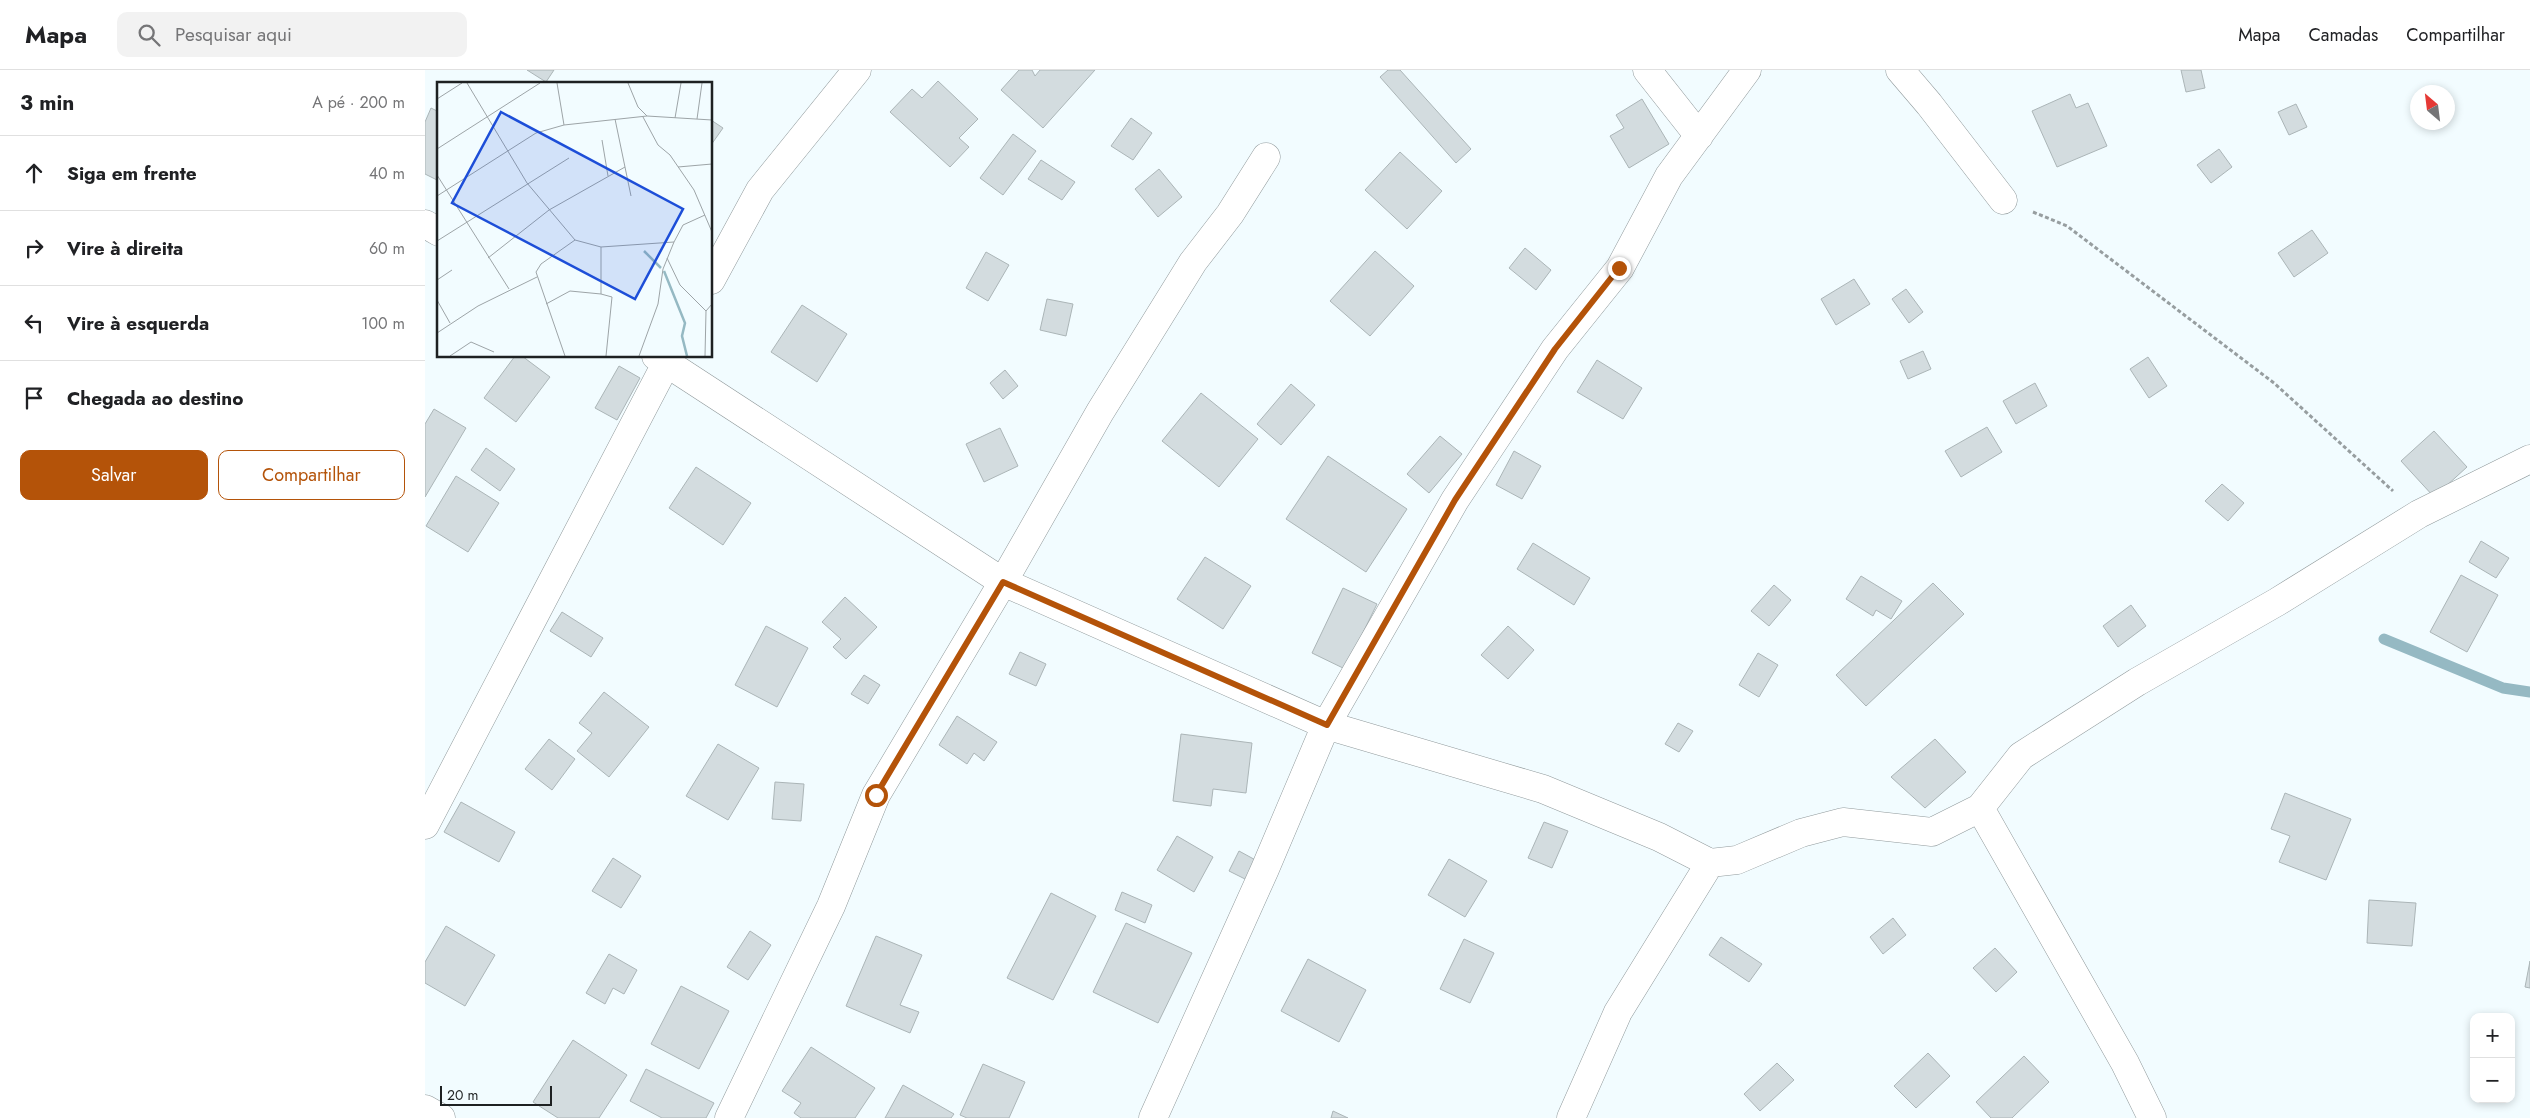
<!DOCTYPE html>
<html lang="pt">
<head>
<meta charset="utf-8">
<style>
  :root { --surface:#fff; --page:#f2f2f2; --text:#202124; --muted:#757577; --line:#e0e0e0; --accent:#b45309 }
  body { margin:0; font-family:Jost,sans-serif; background:var(--page); color:var(--text) }
  .controls { position:absolute; right:15px; bottom:15px; display:grid; overflow:hidden; border-radius:10px; box-shadow:0 2px 8px #0003 }
  .controls button { width:45px; height:45px; display:grid; place-items:center; padding:0; border:0; border-bottom:1px solid var(--line); background:var(--surface); color:var(--text); font:25px sans-serif }
  .compass { position:absolute; left:1985px; top:15px; width:45px; height:45px; border-radius:50%; background:var(--surface); box-shadow:0 2px 8px #0003; rotate:332deg }
  .scale { position:absolute; left:15px; bottom:12px; width:112px; box-sizing:border-box; padding-left:5px; border:2px solid #1e2122; border-top:0; font-size:14px; line-height:18px; white-space:nowrap; color:#1e2122; -webkit-text-stroke:4px #f2fcff; paint-order:stroke }
  .stop { position:absolute; width:15px; height:15px; margin:-11px; border:4px solid #b45309; border-radius:50%; background:#fff }
  .stop.end { background:#b45309; border-color:#fff; box-shadow:0 1px 5px #0008 }
  .list { margin:0; padding:0; list-style:none }
  h2 { display:flex; justify-content:space-between; align-items:center; height:65px; margin:0; padding:0 20px; font-size:21px }
  h2 small { font-size:16px; font-weight:400; color:var(--muted) }
  .list li { display:grid; grid-template-columns:32px 1fr auto; gap:15px; align-items:center; box-sizing:border-box; height:75px; padding:0 20px; border-top:1px solid var(--line) }
  .list b { display:block; font-size:19px; white-space:nowrap }
  .list em { font-size:16px; font-style:normal; color:var(--muted) }
  .actions { display:flex; gap:10px; padding:15px 20px }
  .actions a { flex:1; padding:11px 0; border:1px solid var(--accent); border-radius:10px; text-align:center; font-size:18px; color:var(--accent) }
  .actions .main { background:var(--accent); color:#fff }
  .icon { flex:none; width:28px; height:28px; fill:none; stroke:currentColor; stroke-width:2; stroke-linecap:round; stroke-linejoin:round }
  .map { position:relative; flex:none; width:2105px; height:1048px; overflow:hidden }
  header { display:flex; align-items:center; gap:30px; box-sizing:border-box; height:70px; padding:0 25px; background:var(--surface); border-bottom:1px solid var(--line) }
  header strong { font-size:24px }
  nav { display:flex; gap:28px; margin-inline-start:auto; font-size:18px }
  .search { width:350px; height:45px; background:var(--page); display:flex; align-items:center; gap:12px; box-sizing:border-box; padding:0 18px; border-radius:10px; color:var(--muted); font-size:19px }
  main { display:flex }
  aside { flex:1; background:var(--surface) }
  .map>svg:first-child { display:block }
</style>
</head>
<body>
<header>
<strong>Mapa</strong>
<div class="search"><svg class="icon" aria-label="search" viewBox="0 0 24 24"><circle cx="10" cy="10" r="6"/><path d="M15 15l6 6"/></svg>Pesquisar aqui</div>
<nav><a>Mapa</a><a>Camadas</a><a>Compartilhar</a></nav>
</header>
<main>
<aside>
<h2>3 min<small>A pé · 200 m</small></h2>
<ul class="list">
<li><svg class="icon" aria-label="ahead" viewBox="0 0 24 24"><path d="M12 20V5M6 11l6-6 6 6"/></svg><div><b>Siga em frente</b></div><em>40 m</em></li>
<li><svg class="icon" aria-label="right" viewBox="0 0 24 24"><path d="M7 20v-9h11M14 6l5 5-5 5"/></svg><div><b>Vire à direita</b></div><em>60 m</em></li>
<li><svg class="icon" aria-label="left" viewBox="0 0 24 24"><path d="M17 20v-9H6M10 6l-5 5 5 5"/></svg><div><b>Vire à esquerda</b></div><em>100 m</em></li>
<li><svg class="icon" aria-label="arrive" viewBox="0 0 24 24"><path d="M6 21V4h12l-3 4 3 4H6"/></svg><div><b>Chegada ao destino</b></div></li>
</ul>
<div class="actions"><a class="main">Salvar</a><a>Compartilhar</a></div>
</aside>
<div class="map">
<svg width="2105" height="1048" viewBox="0 0 2105 1048">
  <rect width="100%" height="100%" fill="#f2fcff"/>
  <g fill="none" stroke-linecap="round" stroke-linejoin="round">
    <!-- stream -->
    <path stroke="#95b9c3" stroke-width="11" d="M 1959,569 L 2078,618 L 2105,622"/>
  </g>
  <!-- building -->
  <path fill="#d3dcdf" stroke="#abb5b7" d="M 102,0 L 129,0 L 121,12 Z
    M 594,0 L 607,0 L 610,6 L 615,0 L 670,0 L 618,58 L 576,20 Z
    M 963,0 L 975,0 L 1046,79 L 1031,93 L 955,7 Z
    M 1756,0 L 1776,0 L 1780,18 L 1761,22 Z
    M 513,11 L 553,49 L 534,68 L 544,77 L 525,97 L 465,42 L 487,19 L 497,28 Z
    M 1645,24 L 1651,38 L 1663,33 L 1682,76 L 1632,97 L 1607,41 Z
    M 1217,29 L 1244,74 L 1204,98 L 1185,66 L 1199,58 L 1191,45 Z
    M 1871,34 L 1882,57 L 1864,65 L 1853,42 Z
    M 6,38 L 14,42 L 14,111 L 0,104 L 0,52 Z
    M 706,48 L 727,63 L 708,90 L 686,76 Z
    M 286,50 L 298,58 L 286,75 Z
    M 588,64 L 611,81 L 578,125 L 555,108 Z
    M 1794,79 L 1807,97 L 1786,113 L 1772,95 Z
    M 975,82 L 1017,121 L 982,159 L 940,120 Z
    M 616,90 L 650,112 L 637,130 L 603,109 Z
    M 734,99 L 757,127 L 733,147 L 710,119 Z
    M 1887,160 L 1903,183 L 1869,207 L 1853,183 Z
    M 1100,178 L 1126,200 L 1111,220 L 1084,198 Z
    M 950,181 L 989,216 L 945,266 L 905,231 Z
    M 561,182 L 584,195 L 563,231 L 541,218 Z
    M 1429,209 L 1445,234 L 1411,255 L 1396,229 Z
    M 1481,219 L 1498,242 L 1484,253 L 1467,229 Z
    M 622,229 L 648,234 L 641,266 L 615,260 Z
    M 377,235 L 422,264 L 392,312 L 346,282 Z
    M 1498,281 L 1506,299 L 1483,309 L 1475,291 Z
    M 90,286 L 97,286 L 125,307 L 91,352 L 59,328 Z
    M 1723,287 L 1742,316 L 1724,328 L 1705,299 Z
    M 1172,290 L 1217,318 L 1198,349 L 1152,322 Z
    M 194,296 L 215,308 L 192,350 L 170,338 Z
    M 580,300 L 593,316 L 578,329 L 565,313 Z
    M 1610,313 L 1622,336 L 1591,354 L 1578,331 Z
    M 866,314 L 890,335 L 856,375 L 832,354 Z
    M 776,323 L 833,369 L 794,417 L 737,371 Z
    M 9,339 L 41,358 L 0,427 L 0,354 Z
    M 1562,357 L 1577,382 L 1536,407 L 1520,381 Z
    M 575,358 L 593,396 L 559,412 L 541,374 Z
    M 2009,361 L 2042,397 L 2009,427 L 1976,391 Z
    M 1015,366 L 1037,384 L 1004,423 L 982,404 Z
    M 61,378 L 90,399 L 75,421 L 46,400 Z
    M 1089,381 L 1116,396 L 1097,429 L 1071,415 Z
    M 903,386 L 982,439 L 941,502 L 861,449 Z
    M 271,397 L 326,433 L 298,475 L 244,438 Z
    M 31,406 L 74,433 L 43,482 L 1,456 Z
    M 1797,414 L 1819,433 L 1803,451 L 1780,431 Z
    M 2056,471 L 2084,488 L 2071,508 L 2044,492 Z
    M 1108,473 L 1165,508 L 1149,535 L 1092,499 Z
    M 780,487 L 826,516 L 798,559 L 752,529 Z
    M 2036,505 L 2073,525 L 2042,582 L 2005,562 Z
    M 1436,506 L 1477,531 L 1466,549 L 1451,540 L 1448,546 L 1421,529 Z
    M 1508,513 L 1539,544 L 1441,636 L 1411,605 Z
    M 1349,515 L 1366,530 L 1344,556 L 1326,541 Z
    M 918,518 L 952,534 L 920,599 L 887,583 Z
    M 420,527 L 452,557 L 421,589 L 408,577 L 416,569 L 397,552 Z
    M 1706,535 L 1721,556 L 1693,577 L 1678,556 Z
    M 137,542 L 178,568 L 166,587 L 125,561 Z
    M 341,556 L 383,578 L 352,637 L 310,615 Z
    M 1083,556 L 1109,580 L 1083,609 L 1056,585 Z
    M 595,582 L 621,594 L 611,616 L 584,604 Z
    M 1333,583 L 1353,595 L 1334,627 L 1314,615 Z
    M 439,605 L 455,615 L 443,634 L 426,624 Z
    M 179,622 L 224,657 L 184,707 L 152,681 L 167,663 L 154,653 Z
    M 532,646 L 572,672 L 559,691 L 549,683 L 542,694 L 514,675 Z
    M 1253,653 L 1268,661 L 1254,682 L 1240,674 Z
    M 756,664 L 827,673 L 821,723 L 788,719 L 786,736 L 748,731 Z
    M 124,669 L 150,689 L 127,720 L 100,699 Z
    M 1510,669 L 1541,702 L 1500,738 L 1466,707 Z
    M 293,674 L 334,698 L 303,750 L 261,726 Z
    M 350,712 L 379,714 L 376,751 L 347,749 Z
    M 1860,723 L 1926,749 L 1901,810 L 1854,792 L 1865,766 L 1846,759 Z
    M 36,732 L 90,762 L 74,792 L 19,762 Z
    M 1119,752 L 1143,761 L 1127,798 L 1103,788 Z
    M 752,766 L 788,787 L 769,822 L 732,800 Z
    M 814,781 L 836,793 L 826,812 L 804,801 Z
    M 188,788 L 216,806 L 196,838 L 167,821 Z
    M 1024,789 L 1062,811 L 1040,847 L 1003,825 Z
    M 697,822 L 727,835 L 720,853 L 690,840 Z
    M 626,823 L 671,846 L 628,930 L 582,908 Z
    M 1944,830 L 1991,833 L 1987,876 L 1942,873 Z
    M 1468,848 L 1481,865 L 1458,884 L 1445,867 Z
    M 701,853 L 767,883 L 733,953 L 668,922 Z
    M 21,856 L 70,885 L 40,936 L 0,913 L 0,892 Z
    M 325,861 L 346,875 L 323,910 L 302,897 Z
    M 451,866 L 497,885 L 475,935 L 494,942 L 485,963 L 421,936 Z
    M 1296,867 L 1337,894 L 1324,912 L 1284,885 Z
    M 1039,869 L 1069,883 L 1045,933 L 1015,919 Z
    M 1570,878 L 1592,902 L 1571,922 L 1548,898 Z
    M 184,884 L 212,900 L 199,924 L 188,918 L 180,934 L 161,923 Z
    M 883,889 L 941,920 L 914,972 L 856,941 Z
    M 2105,891 L 2105,918 L 2100,917 Z
    M 256,916 L 304,941 L 274,999 L 226,974 Z
    M 148,970 L 202,1005 L 174,1048 L 133,1048 L 108,1032 Z
    M 386,977 L 450,1018 L 430,1048 L 376,1048 L 369,1043 L 376,1033 L 357,1021 Z
    M 1503,983 L 1525,1006 L 1491,1038 L 1469,1016 Z
    M 1599,986 L 1624,1012 L 1587,1048 L 1566,1048 L 1551,1032 Z
    M 1352,993 L 1369,1010 L 1335,1041 L 1319,1024 Z
    M 558,994 L 600,1012 L 584,1048 L 542,1048 L 535,1045 Z
    M 221,999 L 289,1033 L 281,1048 L 237,1048 L 205,1031 Z
    M 478,1015 L 529,1044 L 526,1048 L 460,1048 Z
    M 908,1041 L 923,1048 L 906,1048 Z"/>
  <g fill="none" stroke-linecap="round" stroke-linejoin="round">
    <defs>
      <path id="minor" d="M 1222,0 L 1274,66
        M 1475,0 L 1504,34 L 1578,130
        M 0,154 L 14,162
        M 286,210 L 335,120 L 432,0
        M 231,286 L 578,512 L 901,655 L 1118,719 L 1234,767 L 1285,793 L 1312,790 L 1376,763 L 1418,752 L 1507,762 L 1555,738 L 1596,686 L 1712,612 L 1852,532 L 1994,444 L 2105,389
        M 1555,738 L 1700,993 L 1727,1048
        M 0,755 L 245,286
        M 0,1039 L 16,1048
        M 304,1048 L 406,836 L 451,725 L 578,512 L 675,342 L 768,192 L 805,144 L 841,87
        M 728,1048 L 840,799 L 901,655 L 1030,430 L 1130,279 L 1195,198 L 1244,106 L 1322,0
        M 1146,1048 L 1193,942 L 1285,793"/>
    </defs>
    <!-- minor casing -->
    <use href="#minor" stroke="#919a9c" stroke-width="29"/>
    <!-- path -->
    <path stroke="#979ea0" stroke-width="3" stroke-dasharray="4 2.5" stroke-linecap="butt" d="M 1608,142 L 1642,156 L 1849,313 L 1968,421"/>
    <!-- minor -->
    <use href="#minor" stroke="#fff" stroke-width="28"/>
  </g>
  <g fill="none" stroke-linecap="round" stroke-linejoin="round">
    <!-- route -->
    <path stroke="#b45309" stroke-width="6" d="M 451,725 L 578,512 L 902,655 L 1030,430 L 1130,279 L 1194,198"/>
  </g>
  <!-- overview -->
  <g transform="translate(12 12)">
    <rect width="275" height="275" fill="#f2fcff"/>
    <path fill="none" stroke="#95b9c3" stroke-width="2.5" d="M 207,169 L 224,186M 227,189 L 248,241 L 245,254 L 250,274"/>
    <path fill="none" stroke="#9da4a7" stroke-width="1" d="M 30,1 L 90,101 L 138,158 L 164,165 L 237,160 L 226,187 L 221,222 L 202,274M 120,1 L 127,43M 191,1 L 201,25 L 210,34 L 275,38M 0,17 L 25,1M 206,35 L 221,63 L 233,73 L 257,108 L 275,150M 238,36 L 244,1M 178,37 L 194,114M 260,37 L 265,1M 165,58 L 171,94M 0,67 L 103,1M 241,85 L 275,82M 0,93 L 72,207M 0,114 L 99,51 L 127,43 L 210,34M 0,159 L 132,76M 237,160 L 246,143 L 268,133M 51,176 L 112,128 L 188,85M 230,176 L 243,203 L 269,229M 0,198 L 15,188M 164,212 L 175,215 L 169,274M 0,218 L 13,241M 109,222 L 133,209 L 164,212 L 164,165M 0,251 L 41,224 L 100,195M 13,274 L 34,260 L 57,270M 128,274 L 99,190 L 104,182 L 138,158M 268,274 L 269,229 L 275,222"/>
    <path fill="#1d4ed8" fill-opacity="0.15" stroke="#1d4ed8" stroke-width="2.5" d="M 64,30 L 246,127 L 198,217 L 15,121 Z"/>
    <rect width="275" height="275" fill="none" stroke="#1e2122" stroke-width="2.5"/>
  </g>
</svg>
<div class="controls">
<button>+</button>
<button>−</button>
</div>
<svg class="compass" viewBox="-18 -18 36 36"><path d="M0-13l5 13h-10z" fill="#e53935"/><path d="M0 13l5-13h-10z" fill="#757577"/></svg>
<div class="scale">20 m</div>
<div class="stop" style="left:451px;top:725px"></div>
<div class="stop end" style="left:1194px;top:198px"></div>
</div>
</main>
</body>
</html>
